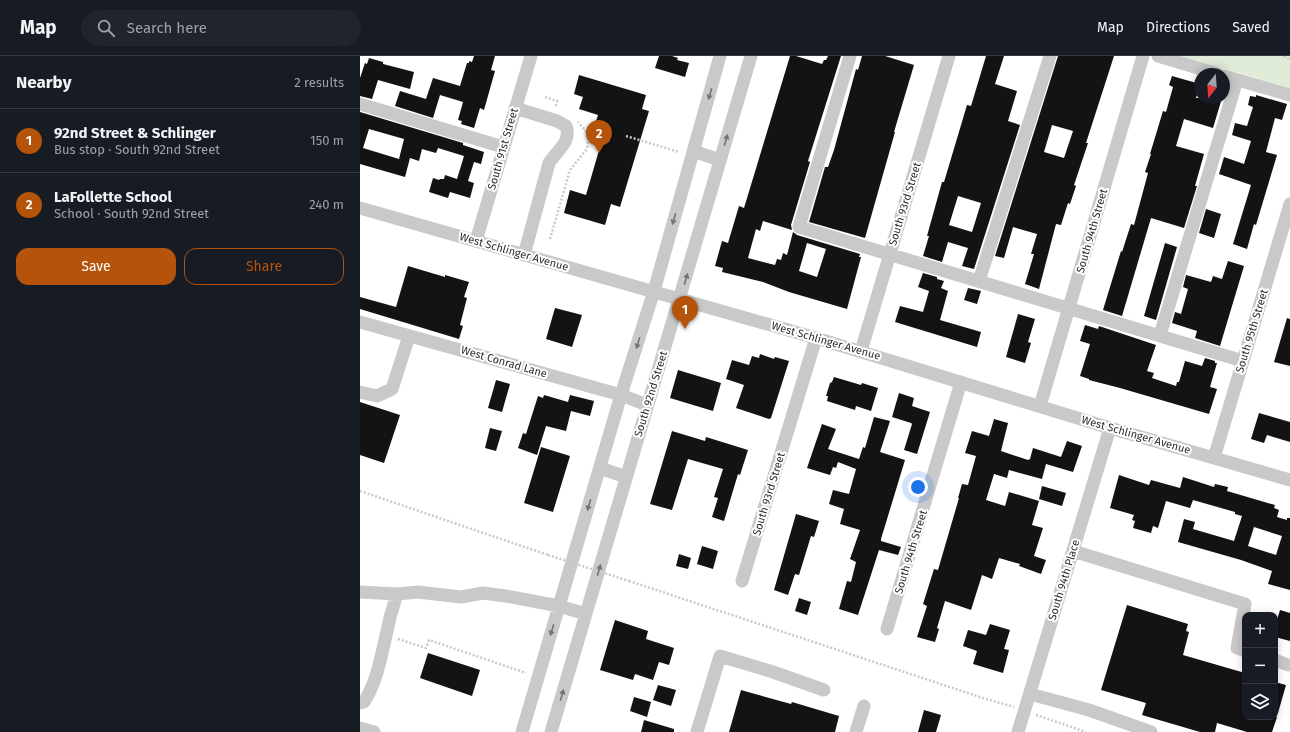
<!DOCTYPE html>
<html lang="en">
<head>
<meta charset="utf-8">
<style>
  :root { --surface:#171b24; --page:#20242c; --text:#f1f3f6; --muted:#9ea1a6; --line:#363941; --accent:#b45309 }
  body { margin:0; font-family:"Fira Sans",sans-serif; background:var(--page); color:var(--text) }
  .controls { position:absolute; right:12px; bottom:12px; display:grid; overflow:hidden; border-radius:8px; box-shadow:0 2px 10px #0003 }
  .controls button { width:36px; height:36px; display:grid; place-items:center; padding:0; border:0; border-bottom:1px solid var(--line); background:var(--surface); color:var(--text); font:20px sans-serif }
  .compass { position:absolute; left:834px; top:12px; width:36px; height:36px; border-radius:50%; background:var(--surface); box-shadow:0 2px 10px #0003; rotate:197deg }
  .you { position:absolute; left:558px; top:431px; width:14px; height:14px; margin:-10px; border:3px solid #fff; border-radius:50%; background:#1a73e8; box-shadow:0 0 0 6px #1a73e833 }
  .badge { display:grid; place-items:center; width:26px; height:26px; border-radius:50%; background:var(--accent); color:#fff; font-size:13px; font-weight:700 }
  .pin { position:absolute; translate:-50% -33px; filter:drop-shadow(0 1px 2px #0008) }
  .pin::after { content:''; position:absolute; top:21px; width:14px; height:12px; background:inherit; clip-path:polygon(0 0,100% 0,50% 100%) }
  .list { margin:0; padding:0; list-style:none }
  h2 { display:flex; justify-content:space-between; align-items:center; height:52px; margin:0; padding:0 16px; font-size:17px }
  h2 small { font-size:13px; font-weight:400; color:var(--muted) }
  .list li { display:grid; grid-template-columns:26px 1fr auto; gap:12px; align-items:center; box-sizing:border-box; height:64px; padding:0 16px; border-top:1px solid var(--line) }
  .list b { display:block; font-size:15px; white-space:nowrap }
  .list p { margin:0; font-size:13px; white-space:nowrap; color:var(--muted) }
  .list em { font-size:13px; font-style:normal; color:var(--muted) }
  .actions { display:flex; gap:8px; padding:12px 16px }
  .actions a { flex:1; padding:9px 0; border:1px solid var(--accent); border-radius:12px; text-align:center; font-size:14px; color:var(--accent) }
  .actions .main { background:var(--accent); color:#fff }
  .icon { flex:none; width:22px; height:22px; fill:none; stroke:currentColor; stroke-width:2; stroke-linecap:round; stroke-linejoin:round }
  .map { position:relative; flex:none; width:930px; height:676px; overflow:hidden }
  header { display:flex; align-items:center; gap:24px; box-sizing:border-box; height:56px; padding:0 20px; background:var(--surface); border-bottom:1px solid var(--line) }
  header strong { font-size:19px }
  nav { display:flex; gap:22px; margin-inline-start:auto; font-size:14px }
  .search { width:280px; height:36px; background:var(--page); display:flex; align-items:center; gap:10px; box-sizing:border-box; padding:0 14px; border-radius:22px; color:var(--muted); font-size:15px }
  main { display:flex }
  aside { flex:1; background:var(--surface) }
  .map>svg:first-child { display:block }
</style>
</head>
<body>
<header>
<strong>Map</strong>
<div class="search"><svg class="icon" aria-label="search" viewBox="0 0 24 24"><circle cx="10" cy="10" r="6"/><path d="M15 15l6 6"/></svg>Search here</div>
<nav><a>Map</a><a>Directions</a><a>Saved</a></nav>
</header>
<main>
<aside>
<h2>Nearby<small>2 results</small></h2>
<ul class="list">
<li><span class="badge">1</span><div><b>92nd Street &amp; Schlinger</b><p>Bus stop · South 92nd Street</p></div><em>150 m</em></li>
<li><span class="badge">2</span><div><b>LaFollette School</b><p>School · South 92nd Street</p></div><em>240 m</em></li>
</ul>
<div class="actions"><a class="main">Save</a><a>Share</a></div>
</aside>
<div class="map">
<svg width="930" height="676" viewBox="0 0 930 676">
  <rect width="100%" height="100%" fill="#fff"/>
  <!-- green -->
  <path fill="#e1ecd8" d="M 821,0 L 930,0 L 930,32 Z"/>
  <!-- building -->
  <path fill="#131313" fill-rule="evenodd" d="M 114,0 L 135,0 L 131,14 L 135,15 L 124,54 L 120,52 L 114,72 L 101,68 L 102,65 L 98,64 L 103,46 L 80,39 L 73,62 L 35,50 L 40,35 L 66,43 L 73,22 L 100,30 L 107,7 L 109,7 L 109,5 L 112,6 Z
    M 299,0 L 312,0 L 318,2 L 317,4 L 329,7 L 325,21 L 295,12 Z
    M 430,0 L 436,0 L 462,8 L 464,4 L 466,4 L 468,0 L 481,0 L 448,105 L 450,106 L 431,169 L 432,174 L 403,165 L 400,175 L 396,173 L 388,202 L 415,209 L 417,203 L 421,204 L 423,197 L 427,199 L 433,176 L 437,179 L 500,198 L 499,201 L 501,201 L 487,253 L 429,236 L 403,226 L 362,216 L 363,212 L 355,210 L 362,185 L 368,187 L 379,150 L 384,152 ZM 447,187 L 466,193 L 457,221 L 439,215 Z
    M 502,0 L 525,0 L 554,9 L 534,76 L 535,76 L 505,182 L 449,166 L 465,111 L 468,111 L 474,94 L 496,13 L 498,14 Z
    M 626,0 L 644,0 L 635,28 L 657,35 L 648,65 L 660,69 L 614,213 L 602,210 L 608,192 L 588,186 L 582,206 L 563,200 L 569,180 L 567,180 L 582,126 L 584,126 L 607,49 L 611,50 ZM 598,140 L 621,147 L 612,176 L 589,169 Z
    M 698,0 L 754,0 L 726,87 L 728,87 L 714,129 L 716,130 L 710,148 L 708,147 L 701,169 L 696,168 L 679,233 L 665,228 L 674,198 L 671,198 L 677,178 L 653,171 L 644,202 L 635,200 ZM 692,69 L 713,75 L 704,102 L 684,96 Z
    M 9,2 L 23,6 L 23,8 L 54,16 L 50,33 L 18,24 L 12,43 L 0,40 L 0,22 L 5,7 L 7,8 Z
    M 219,19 L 286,39 L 282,53 L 289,55 L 260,151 L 251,148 L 245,169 L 204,157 L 210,134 L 226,139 L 244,77 L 233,74 L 238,59 L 219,53 L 223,41 L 214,38 Z
    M 812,20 L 840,28 L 836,42 L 862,42 L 853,72 L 824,63 L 816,90 L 844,98 L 835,130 L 837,130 L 824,172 L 791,162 L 762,260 L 743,254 L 761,195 L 762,196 L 771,168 L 774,169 L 788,117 L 785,116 L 791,98 L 790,98 L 803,55 L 806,56 L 813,31 L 809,29 Z
    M 896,39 L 927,48 L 922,64 L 915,62 L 906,96 L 917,99 L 896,169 L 894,168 L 887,193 L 873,188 L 891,129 L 859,118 L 864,101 L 884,108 L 891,85 L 872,79 L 875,67 L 887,70 L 893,51 L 888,49 L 890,40 L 896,41 Z
    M 0,56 L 103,87 L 103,89 L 124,96 L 121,108 L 114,106 L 108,125 L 114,127 L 110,142 L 90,136 L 88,142 L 69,136 L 73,122 L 79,124 L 80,123 L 84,123 L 85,119 L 97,123 L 104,100 L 78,92 L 76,97 L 62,93 L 59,105 L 50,102 L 45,121 L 0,108 ZM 9,73 L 44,83 L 39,103 L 3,92 Z
    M 846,153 L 861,158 L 854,182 L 839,177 Z
    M 805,187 L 817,191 L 796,264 L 784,260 Z
    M 868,205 L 884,210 L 860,290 L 835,282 L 837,275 L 812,267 L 815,256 L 821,258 L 828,233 L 823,231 L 826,219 L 851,226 L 853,220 L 862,223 Z
    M 48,210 L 85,221 L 85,219 L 109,226 L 104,241 L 107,242 L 100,269 L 103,270 L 99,283 L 0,253 L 0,241 L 36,251 Z
    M 563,217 L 577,221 L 577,223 L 584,225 L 581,232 L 588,235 L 580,264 L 621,276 L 617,291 L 535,266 L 540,250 L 563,256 L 569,235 L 558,231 Z
    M 608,232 L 621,235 L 617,248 L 604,244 Z
    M 195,252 L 222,259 L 212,291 L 186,283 Z
    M 658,258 L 675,263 L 668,286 L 671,287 L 665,307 L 646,301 Z
    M 927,262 L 930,263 L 930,310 L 914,306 Z
    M 725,269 L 738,273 L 739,270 L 796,289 L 787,315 L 794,317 L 792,322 L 816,330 L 817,326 L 819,326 L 825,305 L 842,310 L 845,302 L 855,305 L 855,307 L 857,307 L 850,331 L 857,333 L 849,358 L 760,332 L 729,324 L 729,323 L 720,320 L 730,288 L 720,285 Z
    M 400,298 L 414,303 L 415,301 L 429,305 L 411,362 L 409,363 L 376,352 L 384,329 L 366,323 L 372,304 L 389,309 L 392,300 L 399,302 Z
    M 318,314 L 361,327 L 353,355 L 310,342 Z
    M 474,321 L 501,329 L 502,327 L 518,332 L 511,355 L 496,350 L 495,354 L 467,345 L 468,340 L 466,340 L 470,327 L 472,326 Z
    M 136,324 L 150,328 L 142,356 L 128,352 Z
    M 539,337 L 554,342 L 552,350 L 570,356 L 557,398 L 544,394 L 552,368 L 551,367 L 532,361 Z
    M 184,339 L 208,346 L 210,339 L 234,345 L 230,360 L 211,355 L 206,375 L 186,370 L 177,399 L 158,392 L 163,377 L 166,378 L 178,340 L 183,342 Z
    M 0,346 L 40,359 L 24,407 L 0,399 Z
    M 899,357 L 930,366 L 930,386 L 907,379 L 904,387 L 891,383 Z
    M 514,361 L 530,365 L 520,396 L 545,404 L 521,483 L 521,485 L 541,491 L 538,499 L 519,494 L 498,559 L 479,553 L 487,525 L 491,526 L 496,506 L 490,503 L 500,474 L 480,468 L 484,453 L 469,448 L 473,434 L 489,438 L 496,413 L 478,406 L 476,412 L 473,411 L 470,419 L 447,412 L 462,368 L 476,373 L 468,393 L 499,403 L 503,391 L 505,392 Z
    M 634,363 L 648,367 L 641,395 L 668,404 L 670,403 L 673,392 L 701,401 L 707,385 L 722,390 L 713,416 L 686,408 L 682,423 L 649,414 L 647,422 L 634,418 L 626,444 L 645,450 L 649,436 L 679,445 L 672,469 L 683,472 L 674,500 L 686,504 L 681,518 L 659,510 L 660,508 L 639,502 L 632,523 L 622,519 L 611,554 L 585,545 L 577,572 L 579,573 L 575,586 L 557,581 L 567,550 L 563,548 L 574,513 L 578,514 L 599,442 L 598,442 L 602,428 L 608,429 L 616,400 L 605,397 L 612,375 L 629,380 Z
    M 130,372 L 142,375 L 136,395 L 125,392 Z
    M 312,375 L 345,385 L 346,381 L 388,394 L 380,419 L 378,418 L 364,465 L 352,461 L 358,442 L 354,441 L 363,413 L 328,403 L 312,454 L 290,448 Z
    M 181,391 L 210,400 L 193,456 L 164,447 Z
    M 759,419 L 789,429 L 791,424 L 820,432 L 823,421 L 854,431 L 855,428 L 868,431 L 867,435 L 915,449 L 914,452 L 919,454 L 917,461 L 927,464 L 927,462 L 930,462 L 930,534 L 908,528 L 912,515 L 881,504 L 818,486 L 824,463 L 835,466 L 833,473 L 874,485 L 882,460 L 875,458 L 875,456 L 833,444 L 830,452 L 806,445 L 798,472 L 793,470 L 791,477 L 773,472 L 775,465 L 772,464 L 774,459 L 750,452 ZM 894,471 L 922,480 L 916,499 L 888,490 Z
    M 682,430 L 706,437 L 702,450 L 679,443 Z
    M 436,458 L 459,465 L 454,481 L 451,480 L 439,519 L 435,518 L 428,539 L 414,534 Z
    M 342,490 L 358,495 L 353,513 L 337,508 Z
    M 319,498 L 331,502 L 328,513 L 316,510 Z
    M 439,542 L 451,546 L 447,559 L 435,555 Z
    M 767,549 L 828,568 L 826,575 L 829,576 L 823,599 L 885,617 L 885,661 L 917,661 L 912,676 L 887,676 L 857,667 L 855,676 L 840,676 L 782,659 L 786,647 L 741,634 Z
    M 920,554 L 930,557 L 930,585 L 915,581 L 915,570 Z
    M 255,564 L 288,575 L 286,583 L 314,592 L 309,609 L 299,606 L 293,624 L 275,618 L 273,624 L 240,614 Z
    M 630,568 L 650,574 L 644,593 L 649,594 L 643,617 L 613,608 L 617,595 L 603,590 L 608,574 L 626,579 Z
    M 68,597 L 120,614 L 112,640 L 60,622 Z
    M 915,626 L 926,629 L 918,657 L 915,657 Z
    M 298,629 L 316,634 L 311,650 L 293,644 Z
    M 381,634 L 431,648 L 432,646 L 479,660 L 475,676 L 369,676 Z
    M 274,641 L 291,646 L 287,661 L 270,655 Z
    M 564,654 L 581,659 L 576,676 L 558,676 Z
    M 284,664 L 314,673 L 314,676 L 281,676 Z"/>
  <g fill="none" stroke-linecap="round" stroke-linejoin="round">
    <!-- path -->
    <path stroke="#c9c9c9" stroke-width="2.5" stroke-dasharray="2 2" stroke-linecap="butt" d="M 924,0 L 930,4
      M 185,41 L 197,45 L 195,52
      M 266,80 L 319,96
      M 228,83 L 241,82 L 250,85
      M 190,183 L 210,114 L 226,94 L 228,89 L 228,80 L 225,74 L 218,66
      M 0,435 L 188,499
      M 269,525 L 623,642 L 654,651
      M 38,583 L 66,592 L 69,584 L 166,617
      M 676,659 L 726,676"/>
    <!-- minor -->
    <path stroke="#c9c9c9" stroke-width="13" d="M 490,0 L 439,171 L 883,305
      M 798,0 L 858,18
      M 864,20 L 930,39
      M 0,48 L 143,91
      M 155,52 L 197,65 L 206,70 C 212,86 197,94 189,107 L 164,199
      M 333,95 L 360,104
      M 0,152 L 456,282 L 750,372 L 930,424
      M 116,185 L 171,0
      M 619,225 L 690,0
      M 0,266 L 261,339 L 287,349
      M 800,279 L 877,24
      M 501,295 L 589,0
      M 0,336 L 17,340 L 32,333 L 49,280
      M 680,350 L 783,0
      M 854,402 L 930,148
      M 240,412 L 266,421
      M 713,495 L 885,548 L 877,592 L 885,595
      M 382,525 L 456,282
      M 0,536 L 37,538
      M 527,573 L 601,326
      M 915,604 L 928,609
      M 670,638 L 729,654 L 791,676
      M 0,647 L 4,646 C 16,627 20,606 25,584 C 28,568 32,553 37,538 L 58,536 L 101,541 L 123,537 L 146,540 L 199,550 L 226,558
      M 0,672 L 14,676
      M 162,676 L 261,339 L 294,235 L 360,0
      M 191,676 C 257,450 325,225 391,0
      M 337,676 L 360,600 L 413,616 L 464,634
      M 496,676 L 504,650
      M 658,676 L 750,372"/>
    <!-- path-bridge -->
    <path stroke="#c9c9c9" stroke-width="2.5" stroke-dasharray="2 2" stroke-linecap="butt" d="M 188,499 L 269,525"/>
  </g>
  <!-- one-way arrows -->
  <defs><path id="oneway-solid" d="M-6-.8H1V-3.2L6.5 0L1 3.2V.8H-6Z"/></defs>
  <g fill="#737373">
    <use href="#oneway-solid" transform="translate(350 38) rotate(106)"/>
    <use href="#oneway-solid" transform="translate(366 84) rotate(-74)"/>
    <use href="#oneway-solid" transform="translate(314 163) rotate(106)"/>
    <use href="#oneway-solid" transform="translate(326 223) rotate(-74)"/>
    <use href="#oneway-solid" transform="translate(278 287) rotate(107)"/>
    <use href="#oneway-solid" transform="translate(229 449) rotate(107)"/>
    <use href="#oneway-solid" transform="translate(239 514) rotate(-74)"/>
    <use href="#oneway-solid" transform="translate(192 574) rotate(107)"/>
    <use href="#oneway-solid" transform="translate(202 639) rotate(-74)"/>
  </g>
  <g text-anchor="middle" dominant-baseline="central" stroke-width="4" stroke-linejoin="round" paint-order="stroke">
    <!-- street labels -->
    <g font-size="11" fill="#2c2c2c" stroke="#fff">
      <text transform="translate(143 93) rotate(-74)">South 91st Street</text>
      <text transform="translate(545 148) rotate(-73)">South 93rd Street</text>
      <text transform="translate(732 175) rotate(-74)">South 94th Street</text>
      <text transform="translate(154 196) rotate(16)">West Schlinger Avenue</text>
      <text transform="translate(892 275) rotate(-73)">South 95th Street</text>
      <text transform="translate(466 285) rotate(16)">West Schlinger Avenue</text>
      <text transform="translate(144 306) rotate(16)">West Conrad Lane</text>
      <text transform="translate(291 338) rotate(-73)">South 92nd Street</text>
      <text transform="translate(776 379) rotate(16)">West Schlinger Avenue</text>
      <text transform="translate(409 438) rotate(-73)">South 93rd Street</text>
      <text transform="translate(551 496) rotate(-73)">South 94th Street</text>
      <text transform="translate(704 524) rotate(-73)">South 94th Place</text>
    </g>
  </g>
</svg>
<div class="controls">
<button>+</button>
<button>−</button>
<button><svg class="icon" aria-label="layers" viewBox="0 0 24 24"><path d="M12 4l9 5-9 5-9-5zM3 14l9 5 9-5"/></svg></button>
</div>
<svg class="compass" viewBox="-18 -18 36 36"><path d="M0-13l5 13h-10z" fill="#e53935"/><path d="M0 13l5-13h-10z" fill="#9ea1a6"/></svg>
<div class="you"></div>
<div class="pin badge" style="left:325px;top:273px">1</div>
<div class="pin badge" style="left:239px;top:97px">2</div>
</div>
</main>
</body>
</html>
